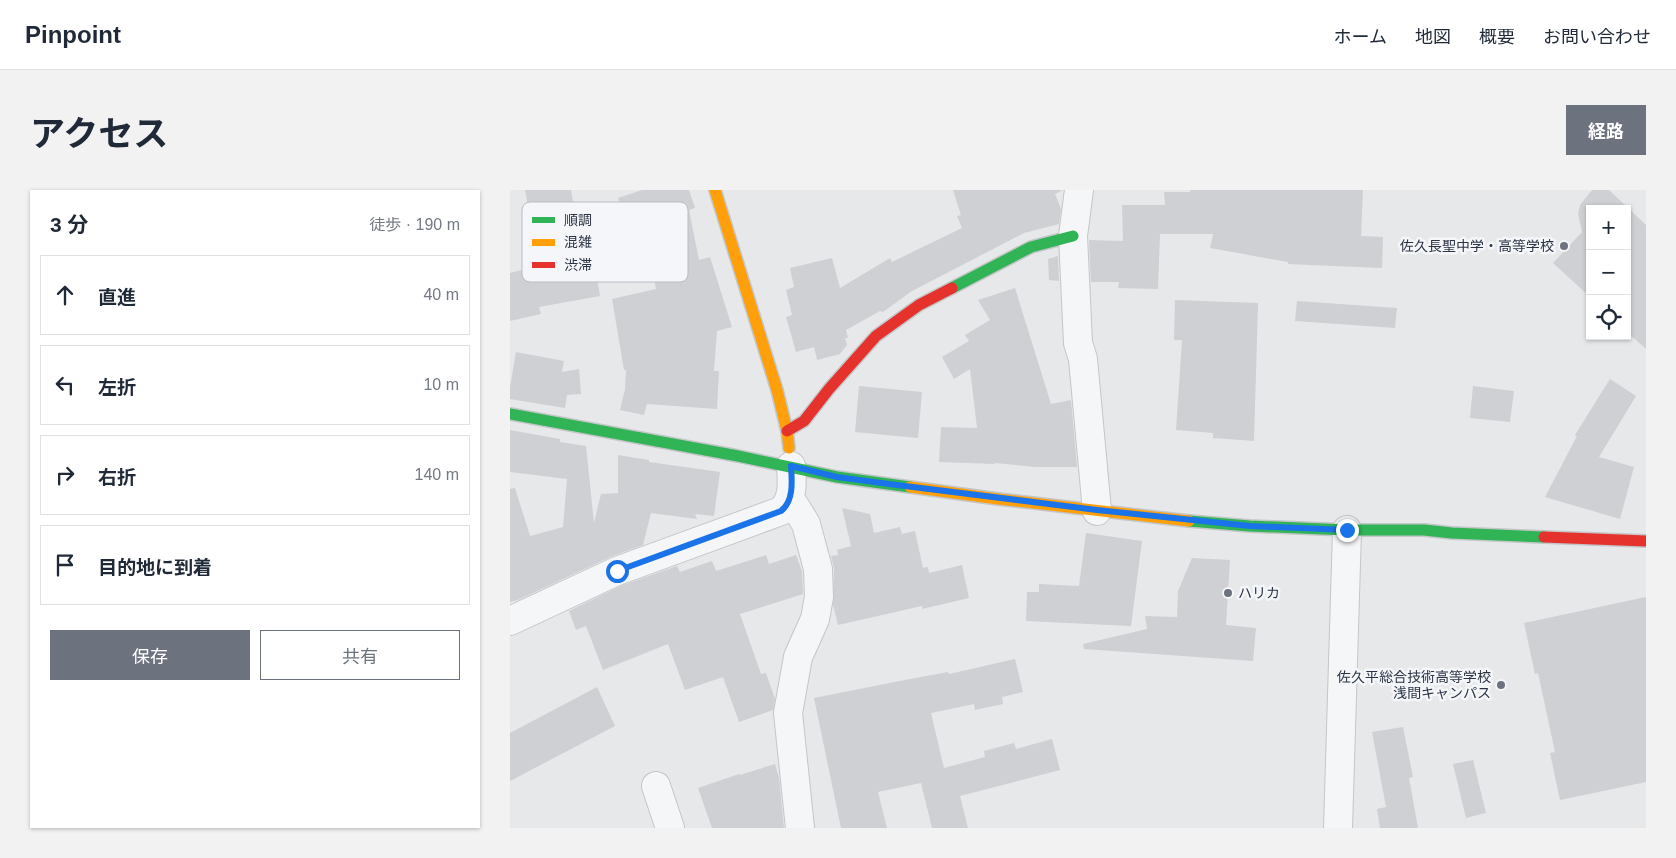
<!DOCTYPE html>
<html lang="ja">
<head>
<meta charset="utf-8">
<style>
  :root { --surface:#fff; --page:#f2f2f3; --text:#1f2937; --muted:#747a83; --line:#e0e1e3; --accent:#6c737f }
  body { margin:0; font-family:Helvetica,"Noto Sans JP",sans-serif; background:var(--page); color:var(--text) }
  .controls { position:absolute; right:15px; top:15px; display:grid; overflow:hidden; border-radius:0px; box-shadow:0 1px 4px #0004 }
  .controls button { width:45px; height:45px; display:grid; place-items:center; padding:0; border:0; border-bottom:1px solid var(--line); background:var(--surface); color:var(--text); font:25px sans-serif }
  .stop { position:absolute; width:15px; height:15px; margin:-11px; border:4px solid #1a73e8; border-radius:50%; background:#fff }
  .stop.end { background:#1a73e8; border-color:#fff; box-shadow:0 1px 5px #0008 }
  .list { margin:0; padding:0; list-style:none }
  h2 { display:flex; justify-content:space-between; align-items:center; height:65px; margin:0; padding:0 20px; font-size:21px }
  h2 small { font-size:16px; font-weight:400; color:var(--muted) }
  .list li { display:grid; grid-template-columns:32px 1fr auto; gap:15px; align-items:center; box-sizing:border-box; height:80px; margin:0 10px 10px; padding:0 10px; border:1px solid var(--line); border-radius:0px }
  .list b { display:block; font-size:19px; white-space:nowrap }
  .list em { font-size:16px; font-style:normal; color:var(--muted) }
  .actions { display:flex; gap:10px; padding:15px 20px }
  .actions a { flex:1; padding:11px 0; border:1px solid var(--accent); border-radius:0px; text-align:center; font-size:18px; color:var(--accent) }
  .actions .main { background:var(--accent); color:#fff }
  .icon { flex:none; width:28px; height:28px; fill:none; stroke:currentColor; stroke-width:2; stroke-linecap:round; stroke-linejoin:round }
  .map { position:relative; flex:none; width:1136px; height:638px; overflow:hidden; border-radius:0px }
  header { display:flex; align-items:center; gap:30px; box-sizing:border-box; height:70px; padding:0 25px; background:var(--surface); border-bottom:1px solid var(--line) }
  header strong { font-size:24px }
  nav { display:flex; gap:28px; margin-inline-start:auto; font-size:18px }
  .intro { display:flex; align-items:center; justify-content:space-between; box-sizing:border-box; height:120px; padding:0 30px }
  h1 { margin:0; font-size:35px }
  .button { padding:12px 22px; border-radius:0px; background:var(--accent); color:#fff; font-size:18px; font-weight:700 }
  main { display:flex; gap:30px; padding:0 30px }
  aside { flex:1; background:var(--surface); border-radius:0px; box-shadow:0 1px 4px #0004 }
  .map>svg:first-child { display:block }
</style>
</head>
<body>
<header>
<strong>Pinpoint</strong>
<nav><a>ホーム</a><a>地図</a><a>概要</a><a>お問い合わせ</a></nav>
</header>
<div class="intro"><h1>アクセス</h1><a class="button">経路</a></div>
<main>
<aside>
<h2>3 分<small>徒歩 · 190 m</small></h2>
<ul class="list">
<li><svg class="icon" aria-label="ahead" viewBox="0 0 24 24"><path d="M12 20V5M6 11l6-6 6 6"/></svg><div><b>直進</b></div><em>40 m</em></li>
<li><svg class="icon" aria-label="left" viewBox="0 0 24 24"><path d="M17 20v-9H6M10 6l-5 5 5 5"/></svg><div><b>左折</b></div><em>10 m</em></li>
<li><svg class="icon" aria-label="right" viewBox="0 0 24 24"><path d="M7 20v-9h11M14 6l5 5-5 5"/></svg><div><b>右折</b></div><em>140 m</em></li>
<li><svg class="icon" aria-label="arrive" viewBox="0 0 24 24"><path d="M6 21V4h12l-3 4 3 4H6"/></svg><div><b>目的地に到着</b></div></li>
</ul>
<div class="actions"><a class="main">保存</a><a>共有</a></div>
</aside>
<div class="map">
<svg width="1136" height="638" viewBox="0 0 1136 638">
  <rect width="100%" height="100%" fill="#e6e8ea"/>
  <!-- building -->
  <path fill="#ced0d3" d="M 15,0 L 61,0 L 66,28 L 22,36 Z
    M 132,0 L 179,0 L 185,18 L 179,20 L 189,70 L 200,67 L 222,137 L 207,141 L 204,181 L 209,181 L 207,219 L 137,214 L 134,225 L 110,220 L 115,199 L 116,180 L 114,180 L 102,109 L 146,99 L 143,83 L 155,82 L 144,23 L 117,33 L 108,8 Z
    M 443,0 L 553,0 L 545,4 L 551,19 L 549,34 L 514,43 L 402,101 L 373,122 L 370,121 L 336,140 L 338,148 L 335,148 L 337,155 L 330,164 L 307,170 L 304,157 L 286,162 L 276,127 L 282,125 L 276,100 L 284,97 L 280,78 L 322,68 L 330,98 L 380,68 L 382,72 L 452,38 L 447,26 L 451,25 Z
    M 680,0 L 853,0 L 851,46 L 873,47 L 872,78 L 778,74 L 778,72 L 700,58 L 703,44 L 650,44 L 648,99 L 608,98 L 609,92 L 581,92 L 579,50 L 613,51 L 612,15 L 655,15 L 654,2 L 680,2 Z
    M 1082,0 L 1099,0 L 1136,35 L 1136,159 L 1117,142 L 1117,19 L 1080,19 L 1080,107 L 1043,73 L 1072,42 L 1068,24 L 1070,15 Z
    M 548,66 L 549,91 L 539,90 L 538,69 Z
    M 84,69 L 90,106 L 29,117 L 31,124 L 0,131 L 0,83 L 20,78 L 21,82 Z
    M 505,98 L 541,214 L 561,210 L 567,277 L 525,277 L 485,273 L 485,274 L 429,272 L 431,237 L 467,238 L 460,179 L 444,189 L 432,167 L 459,151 L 455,145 L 480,130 L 468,110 Z
    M 665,110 L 748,113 L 744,251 L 703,248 L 703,243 L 666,240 L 672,150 L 664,150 Z
    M 787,111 L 887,118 L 885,138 L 785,131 Z
    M 6,162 L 54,171 L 52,182 L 69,179 L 71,204 L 57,205 L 55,218 L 0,209 L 0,197 Z
    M 1100,189 L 1126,206 L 1089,267 L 1124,277 L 1110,329 L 1035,307 L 1067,246 L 1065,245 Z
    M 349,196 L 412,202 L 408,248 L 345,242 Z
    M 963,196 L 1004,201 L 1000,232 L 960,228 Z
    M 0,240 L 50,249 L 50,252 L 76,256 L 84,333 L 91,304 L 108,303 L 108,265 L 139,270 L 139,272 L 210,282 L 204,326 L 185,324 L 187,329 L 141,323 L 133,355 L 100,367 L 8,410 L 0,412 L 0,299 L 5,298 L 20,346 L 53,337 L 57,289 L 0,282 Z
    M 332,318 L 360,324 L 364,343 L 390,337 L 392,344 L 405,341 L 413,378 L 418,377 L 419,383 L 452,375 L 459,408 L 412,419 L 412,416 L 328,435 L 323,415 L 324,378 L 321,366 L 328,365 L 327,360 L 341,356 Z
    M 576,343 L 632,351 L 621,436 L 516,431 L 517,402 L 529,402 L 529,394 L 569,396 Z
    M 256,365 L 259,374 L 286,365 L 292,381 L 293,404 L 230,424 L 251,484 L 256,483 L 265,509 L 263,520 L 229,532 L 213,487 L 175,500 L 158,454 L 93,480 L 76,436 L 66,440 L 59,421 L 113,395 L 167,376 L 170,382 L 202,371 L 206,381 Z
    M 682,368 L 720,370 L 716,435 L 746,438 L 743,471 L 574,459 L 573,454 L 637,439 L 635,426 L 667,427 L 668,401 Z
    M 1136,407 L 1136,592 L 1050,610 L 1040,563 L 1045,562 L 1028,483 L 1025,484 L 1014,433 Z
    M 505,469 L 513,502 L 492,507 L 493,514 L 465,520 L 464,514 L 421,523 L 434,578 L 475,567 L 474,561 L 504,553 L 506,559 L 542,549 L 550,580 L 450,606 L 458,638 L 422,638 L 411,593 L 368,602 L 377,638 L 331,638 L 304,508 L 400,489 L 438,482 L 439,484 Z
    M 87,497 L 105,536 L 0,591 L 0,543 Z
    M 893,537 L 903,587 L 899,588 L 908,638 L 870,638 L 867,619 L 876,617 L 862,542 Z
    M 963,570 L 976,623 L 956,628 L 943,574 Z
    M 265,574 L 269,588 L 274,638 L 202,638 L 188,598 L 229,584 L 230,585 Z"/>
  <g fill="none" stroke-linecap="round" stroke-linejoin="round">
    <defs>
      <path id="street" d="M 569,0 L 563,46 L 568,153 L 573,169 L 587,321
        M 279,310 L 285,316 L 296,334 L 308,379 L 309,407 L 305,429 L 288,467 L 278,523 L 290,638
        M 0,431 L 107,381 L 271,321 C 284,310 282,291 281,276
        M 146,596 L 160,638
        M 828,638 L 837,340"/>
      <path id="fast" d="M 442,98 L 521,57 L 563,46
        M 0,224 L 228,266 L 327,287 L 400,297
        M 679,331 L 740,336 L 837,340 L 914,340 L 942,343 L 1034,347"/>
      <path id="slow" d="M 205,0 L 267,200 L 277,241 L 279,258
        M 400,297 L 488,309 L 679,331"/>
      <path id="jam" d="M 277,241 L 294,231 L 319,199 L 366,146 L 409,115 L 442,98
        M 1034,347 L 1136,351"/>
    </defs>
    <!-- street casing -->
    <use href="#street" stroke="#c4c6c8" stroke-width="30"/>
    <!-- fast casing -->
    <use href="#fast" stroke="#c4c6c8" stroke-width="14"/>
    <!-- slow casing -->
    <use href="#slow" stroke="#c4c6c8" stroke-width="14"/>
    <!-- jam casing -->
    <use href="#jam" stroke="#c4c6c8" stroke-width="14"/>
    <!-- street -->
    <use href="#street" stroke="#f5f6f7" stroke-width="28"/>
    <!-- fast -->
    <use href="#fast" stroke="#30b455" stroke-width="11"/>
    <!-- slow -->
    <use href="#slow" stroke="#ff9f0a" stroke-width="11"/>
    <!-- jam -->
    <use href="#jam" stroke="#e5322d" stroke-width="11"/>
  </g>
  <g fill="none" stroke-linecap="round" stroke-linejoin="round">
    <!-- route -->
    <path stroke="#1a73e8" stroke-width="6" d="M 107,381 L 271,321 C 284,311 282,291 281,276 L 327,287 L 379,294 L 587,320 L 740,336 L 837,340"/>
  </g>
  <!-- markers -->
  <g fill="#6c737f" stroke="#f4f6f9" stroke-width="2">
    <circle cx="1054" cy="56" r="5"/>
    <circle cx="718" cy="403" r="5"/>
    <circle cx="991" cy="495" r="5"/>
  </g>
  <g text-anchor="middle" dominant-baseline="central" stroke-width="5" stroke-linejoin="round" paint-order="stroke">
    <!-- poi labels -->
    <g font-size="14" fill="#2b3445" stroke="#f4f6f9" text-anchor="end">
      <text x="1044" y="56">佐久長聖中学・高等学校</text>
      <text x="728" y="403" text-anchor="start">ハリカ</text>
      <text x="981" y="487">佐久平総合技術高等学校<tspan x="981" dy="16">浅間キャンパス</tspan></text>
    </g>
  </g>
  <!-- legend -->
  <rect x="12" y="12" width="166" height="80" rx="8" fill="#f4f6f9" stroke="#b8bcc3" stroke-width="1"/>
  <rect x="22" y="27" width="23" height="6" fill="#30b455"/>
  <rect x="22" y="49" width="23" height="7" fill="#ff9f0a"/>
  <rect x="22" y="72" width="23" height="6" fill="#e5322d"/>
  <g font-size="14" fill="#2b3445">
    <text x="54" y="35">順調</text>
    <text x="54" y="57">混雑</text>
    <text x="54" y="80">渋滞</text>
  </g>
</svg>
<div class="controls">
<button>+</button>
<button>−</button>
<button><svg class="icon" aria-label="locate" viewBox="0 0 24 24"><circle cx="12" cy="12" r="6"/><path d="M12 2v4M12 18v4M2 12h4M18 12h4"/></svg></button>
</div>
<div class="stop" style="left:107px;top:381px"></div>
<div class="stop end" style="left:837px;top:340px"></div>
</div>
</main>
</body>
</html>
